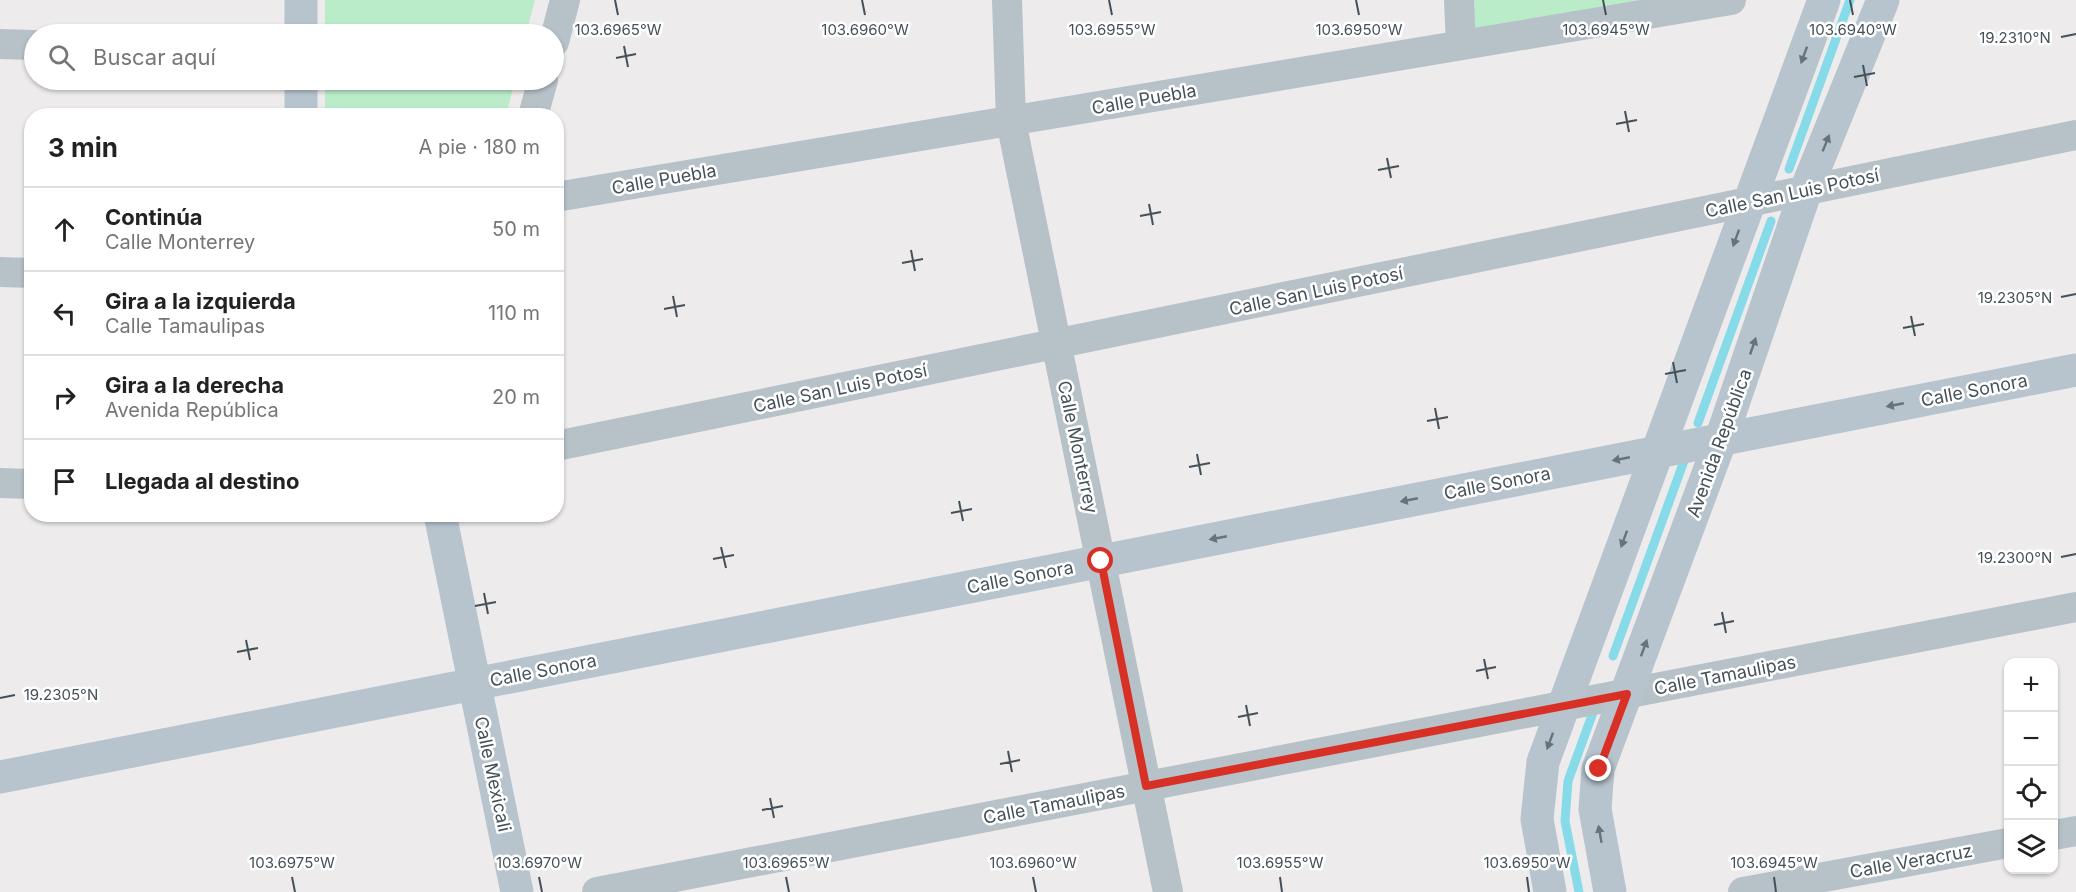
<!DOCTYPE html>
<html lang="es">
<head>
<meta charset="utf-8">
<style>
  :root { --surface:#fff; --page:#f2f2f2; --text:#222; --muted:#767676; --line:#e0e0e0 }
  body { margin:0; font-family:Inter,sans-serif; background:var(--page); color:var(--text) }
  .controls { position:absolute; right:18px; bottom:18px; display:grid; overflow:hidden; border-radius:12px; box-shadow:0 2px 4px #0004 }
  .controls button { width:54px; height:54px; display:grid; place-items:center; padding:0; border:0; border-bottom:2px solid var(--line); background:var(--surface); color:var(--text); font:30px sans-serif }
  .stop { position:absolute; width:18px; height:18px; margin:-14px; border:4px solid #d93025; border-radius:50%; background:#fff }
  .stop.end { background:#d93025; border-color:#fff; box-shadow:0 2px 6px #0008 }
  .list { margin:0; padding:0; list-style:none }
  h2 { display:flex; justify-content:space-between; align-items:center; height:78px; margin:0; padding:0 24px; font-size:26px }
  h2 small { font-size:20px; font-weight:400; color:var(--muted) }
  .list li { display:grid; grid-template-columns:39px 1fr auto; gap:18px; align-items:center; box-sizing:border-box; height:84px; padding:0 24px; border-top:2px solid var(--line) }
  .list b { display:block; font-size:22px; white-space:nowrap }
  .list p { margin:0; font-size:20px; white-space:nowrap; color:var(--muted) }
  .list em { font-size:20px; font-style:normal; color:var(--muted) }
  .icon { flex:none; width:33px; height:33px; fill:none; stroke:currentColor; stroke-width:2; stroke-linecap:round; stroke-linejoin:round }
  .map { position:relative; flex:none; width:2076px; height:892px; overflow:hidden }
  .search { position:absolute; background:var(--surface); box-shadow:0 2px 4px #0004; left:24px; top:24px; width:540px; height:66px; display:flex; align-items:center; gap:15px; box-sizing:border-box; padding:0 21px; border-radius:33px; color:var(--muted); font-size:22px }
  .panel { position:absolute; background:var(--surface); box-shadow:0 2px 4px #0004; left:24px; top:108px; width:540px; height:414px; border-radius:24px }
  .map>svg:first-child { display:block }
</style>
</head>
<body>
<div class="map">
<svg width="2076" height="892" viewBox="0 0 2076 892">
  <rect width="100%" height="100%" fill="#eeebec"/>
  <!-- green -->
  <path fill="#baecca" d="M 325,0 L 535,0 L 526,34 L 325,34 Z
    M 1472,0 L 1660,0 L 1473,29 Z
    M 325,80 L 515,80 L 506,116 L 325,115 Z"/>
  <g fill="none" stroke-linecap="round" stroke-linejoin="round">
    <!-- stream -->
    <path stroke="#87dbe8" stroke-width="9" d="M 1789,169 L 1850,0
      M 1698,423 L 1771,221
      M 1613,656 L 1684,461
      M 1579,892 L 1565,821 L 1568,781 L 1595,707"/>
    <!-- street -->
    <path stroke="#b7c1c8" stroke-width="30" d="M 1007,0 L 1011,121 L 1168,892
      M 1459,0 L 1461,45
      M 554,42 L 565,0
      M 0,44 L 34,45
      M 533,116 L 543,80
      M 556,197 L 1731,0
      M 0,272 L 32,273
      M 556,446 L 2076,135
      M 0,483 L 32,484
      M 2054,835 L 2076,831
      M 597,892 L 2076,607
      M 1743,892 L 2008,843"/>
    <!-- secondary -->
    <path stroke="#b7c4ce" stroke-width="33" d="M 301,34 L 301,0
      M 301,116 L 301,80
      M 440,514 L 517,892
      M 0,777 L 2076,370
      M 1550,892 L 1537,819 L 1543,762 L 1824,0
      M 1610,892 L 1595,809 L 1598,769 L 1721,439 L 1806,190 L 1883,0"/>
  </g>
  <!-- one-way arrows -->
  <defs><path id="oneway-solid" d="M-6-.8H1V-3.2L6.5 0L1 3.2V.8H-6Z" transform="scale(1.5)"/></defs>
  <g fill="#67737b">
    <use href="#oneway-solid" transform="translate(1804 55) rotate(110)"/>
    <use href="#oneway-solid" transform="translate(1826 143) rotate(-68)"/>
    <use href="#oneway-solid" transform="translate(1736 238) rotate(110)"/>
    <use href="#oneway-solid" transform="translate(1753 346) rotate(-71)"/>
    <use href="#oneway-solid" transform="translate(1895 405) rotate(169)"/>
    <use href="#oneway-solid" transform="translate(1621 459) rotate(169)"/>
    <use href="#oneway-solid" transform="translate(1409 500) rotate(169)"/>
    <use href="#oneway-solid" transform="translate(1218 538) rotate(169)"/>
    <use href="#oneway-solid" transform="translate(1624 539) rotate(110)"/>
    <use href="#oneway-solid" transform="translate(1644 648) rotate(-70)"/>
    <use href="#oneway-solid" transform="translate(1550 741) rotate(110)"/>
    <use href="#oneway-solid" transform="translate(1600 834) rotate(-100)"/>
  </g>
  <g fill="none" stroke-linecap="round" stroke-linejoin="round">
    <!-- route -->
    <path stroke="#d93025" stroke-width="8" d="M 1101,561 L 1146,786 L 1627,694 L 1599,769"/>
  </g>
  <!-- ticks -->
  <path fill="none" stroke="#455058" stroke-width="2" d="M 615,0 L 618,15M 862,0 L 865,15M 1109,0 L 1112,15M 1356,0 L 1359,15M 1603,0 L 1606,15M 1850,0 L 1853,15M 2061,37 L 2076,34M 624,46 L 628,67M 616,58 L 636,54M 1863,65 L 1867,86M 1854,77 L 1875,73M 1625,111 L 1629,132M 1616,124 L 1637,120M 1387,158 L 1391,178M 1378,170 L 1399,166M 1149,204 L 1153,225M 1140,216 L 1161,212M 911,250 L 915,271M 902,263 L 923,259M 673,296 L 677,317M 2061,297 L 2076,294M 664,309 L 685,305M 1911,316 L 1915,336M 1903,328 L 1924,324M 1673,362 L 1677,383M 1665,374 L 1686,370M 1435,408 L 1439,429M 1427,421 L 1448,417M 1197,454 L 1201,475M 1189,467 L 1210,463M 959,501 L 963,521M 951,513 L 972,509M 721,547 L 726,568M 2061,557 L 2076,554M 713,559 L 734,555M 484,593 L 488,614M 475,606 L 496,602M 1722,612 L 1726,633M 1714,625 L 1734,621M 246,640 L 250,660M 237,652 L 258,648M 1484,659 L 1488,679M 1476,671 L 1496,667M 0,698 L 15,695M 1246,705 L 1250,726M 1238,717 L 1258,713M 1008,751 L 1012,772M 1000,764 L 1020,760M 770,798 L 774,818M 762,810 L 783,806M 292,877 L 295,892M 539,877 L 542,892M 786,877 L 789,892M 1033,877 L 1036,892M 1280,877 L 1282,892M 1527,877 L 1529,892M 1774,877 L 1776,892"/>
  <g text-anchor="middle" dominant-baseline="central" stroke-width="5" stroke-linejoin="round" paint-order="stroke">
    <!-- street labels -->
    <g font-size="18" fill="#455058" stroke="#fff">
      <text transform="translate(1144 99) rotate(-10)">Calle Puebla</text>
      <text transform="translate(664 179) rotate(-10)">Calle Puebla</text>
      <text transform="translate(1792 193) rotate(-12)">Calle San Luis Potosí</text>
      <text transform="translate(1316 291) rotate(-12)">Calle San Luis Potosí</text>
      <text transform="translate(840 388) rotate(-12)">Calle San Luis Potosí</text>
      <text transform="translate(1974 390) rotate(-11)">Calle Sonora</text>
      <text transform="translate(1719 443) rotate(-70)">Avenida República</text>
      <text transform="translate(1078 447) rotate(78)">Calle Monterrey</text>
      <text transform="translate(1497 483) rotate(-11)">Calle Sonora</text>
      <text transform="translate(1020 577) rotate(-11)">Calle Sonora</text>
      <text transform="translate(543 670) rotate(-11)">Calle Sonora</text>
      <text transform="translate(1725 675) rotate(-11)">Calle Tamaulipas</text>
      <text transform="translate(493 774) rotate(78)">Calle Mexicali</text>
      <text transform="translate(1054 804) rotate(-11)">Calle Tamaulipas</text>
      <text transform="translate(1911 861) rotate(-10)">Calle Veracruz</text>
    </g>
  </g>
  <g font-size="15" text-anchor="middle" fill="#455058" stroke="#fff" stroke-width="5" stroke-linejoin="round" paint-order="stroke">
    <text x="865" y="35">103.6960°W</text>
    <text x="1112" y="35">103.6955°W</text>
    <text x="1359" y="35">103.6950°W</text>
    <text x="1606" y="35">103.6945°W</text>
    <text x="1853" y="35">103.6940°W</text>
    <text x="618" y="35">103.6965°W</text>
    <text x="2015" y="43">19.2310°N</text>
    <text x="2015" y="303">19.2305°N</text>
    <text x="2015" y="563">19.2300°N</text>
    <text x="61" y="700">19.2305°N</text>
    <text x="292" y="868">103.6975°W</text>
    <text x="539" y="868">103.6970°W</text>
    <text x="786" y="868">103.6965°W</text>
    <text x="1033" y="868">103.6960°W</text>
    <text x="1280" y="868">103.6955°W</text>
    <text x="1527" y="868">103.6950°W</text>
    <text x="1774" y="868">103.6945°W</text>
  </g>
</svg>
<div class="controls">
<button>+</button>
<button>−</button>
<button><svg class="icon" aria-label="locate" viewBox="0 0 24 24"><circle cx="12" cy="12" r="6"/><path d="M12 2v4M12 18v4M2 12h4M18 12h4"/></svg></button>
<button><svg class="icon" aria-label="layers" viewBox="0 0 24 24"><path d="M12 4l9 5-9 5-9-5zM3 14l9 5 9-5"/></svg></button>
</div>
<div class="stop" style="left:1101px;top:561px"></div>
<div class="stop end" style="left:1599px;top:769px"></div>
<div class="search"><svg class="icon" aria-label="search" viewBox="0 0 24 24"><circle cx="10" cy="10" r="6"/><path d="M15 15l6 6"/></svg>Buscar aquí</div>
<section class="panel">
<h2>3 min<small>A pie · 180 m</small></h2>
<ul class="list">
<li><svg class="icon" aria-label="ahead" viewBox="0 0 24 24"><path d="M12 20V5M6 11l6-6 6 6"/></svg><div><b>Continúa</b><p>Calle Monterrey</p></div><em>50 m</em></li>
<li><svg class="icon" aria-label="left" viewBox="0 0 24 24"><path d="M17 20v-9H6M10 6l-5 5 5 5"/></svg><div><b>Gira a la izquierda</b><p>Calle Tamaulipas</p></div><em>110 m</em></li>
<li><svg class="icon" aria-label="right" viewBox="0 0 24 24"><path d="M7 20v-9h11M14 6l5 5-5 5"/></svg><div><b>Gira a la derecha</b><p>Avenida República</p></div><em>20 m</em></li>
<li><svg class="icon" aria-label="arrive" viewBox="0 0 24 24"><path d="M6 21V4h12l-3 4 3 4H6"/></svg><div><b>Llegada al destino</b></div></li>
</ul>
</section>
</div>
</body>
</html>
